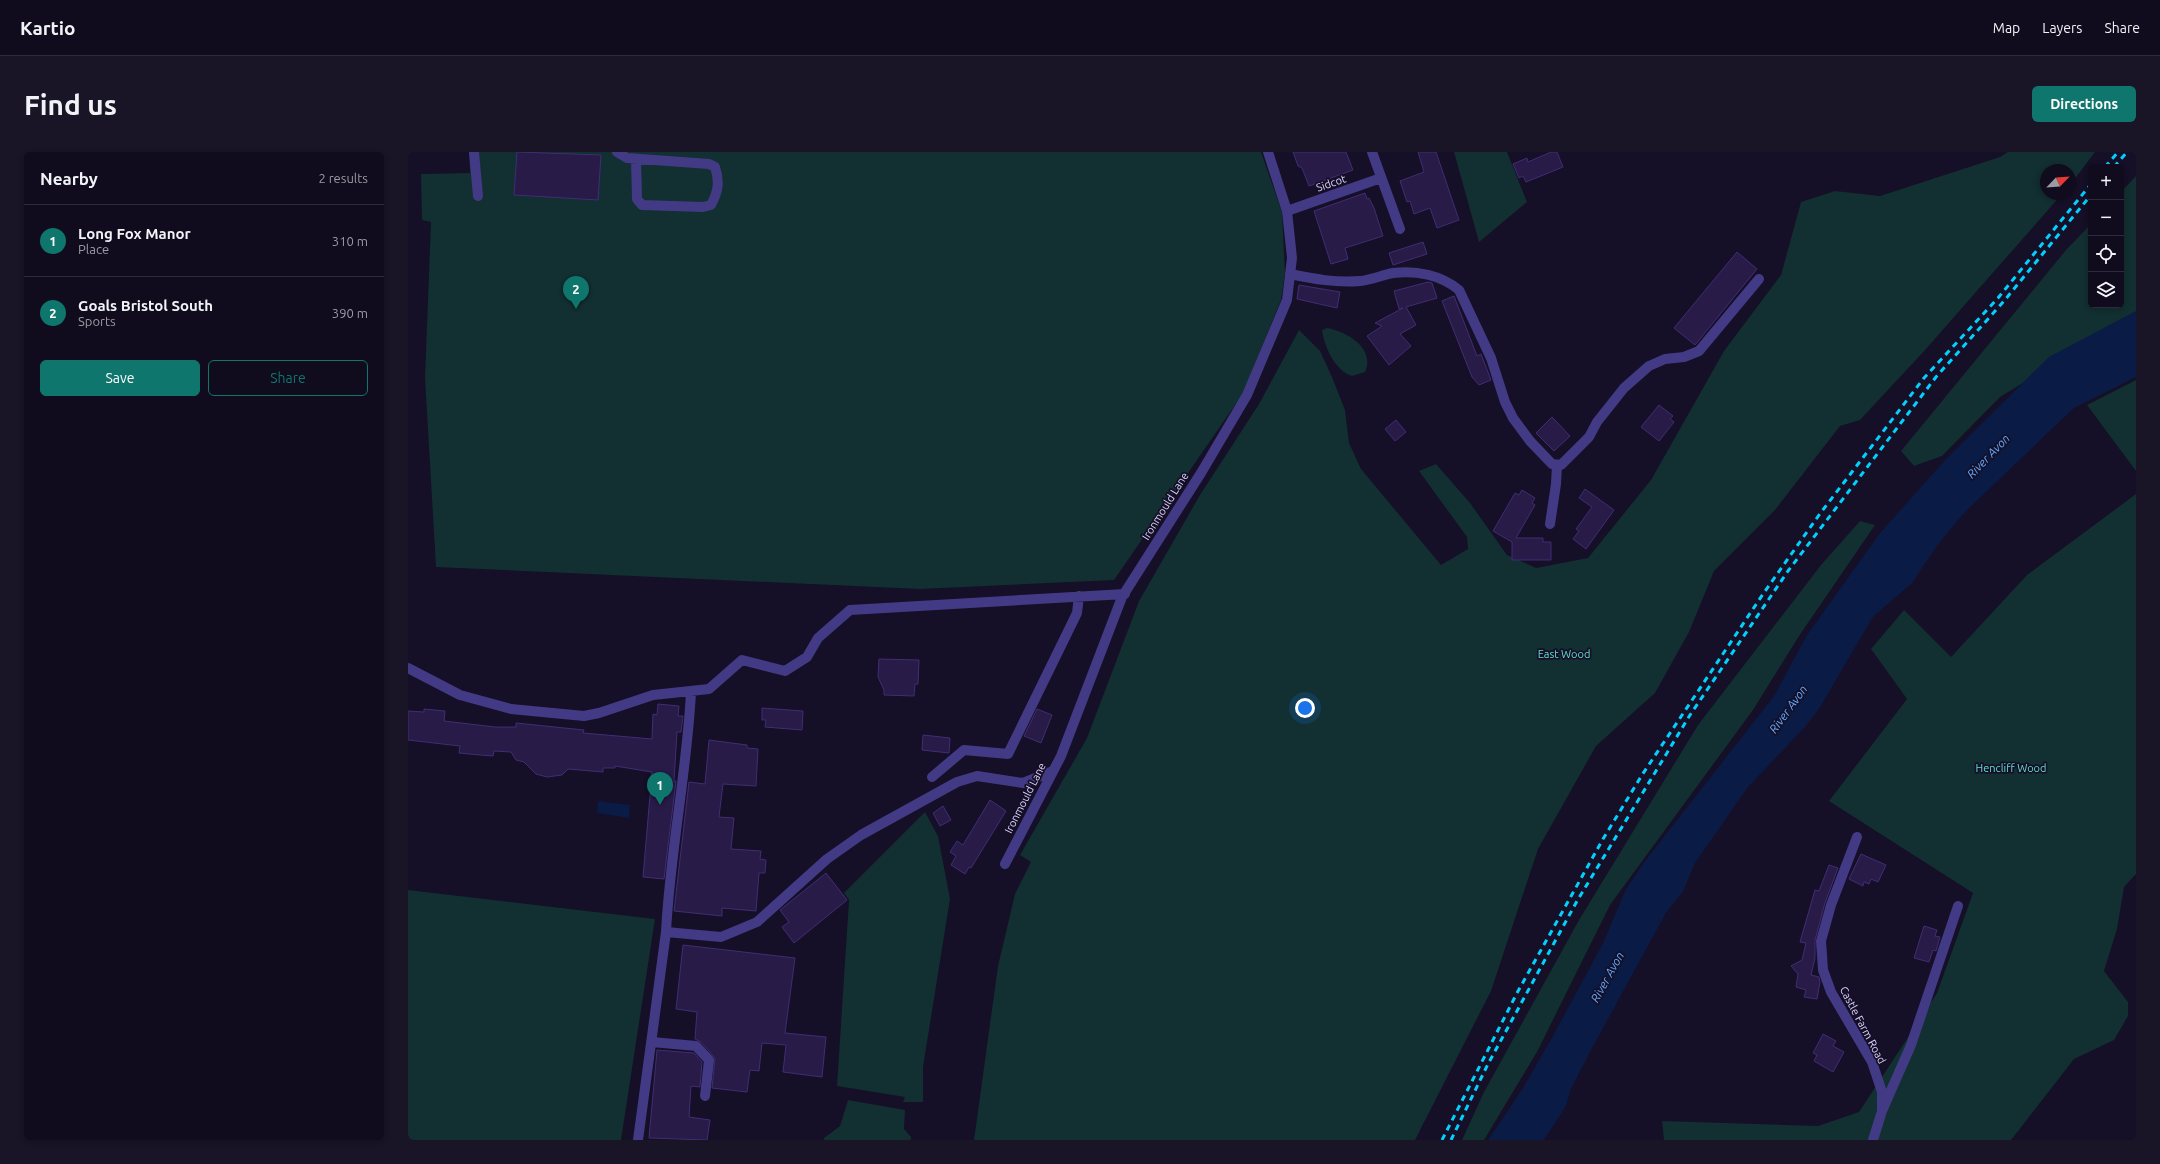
<!DOCTYPE html>
<html lang="en">
<head>
<meta charset="utf-8">
<style>
  :root { --surface:#100b1d; --page:#191426; --text:#f1f3f6; --muted:#9c9ba4; --line:#302b3b; --accent:#0f766e }
  body { margin:0; font-family:Ubuntu,sans-serif; background:var(--page); color:var(--text) }
  .controls { position:absolute; right:12px; top:12px; display:grid; overflow:hidden; border-radius:6px; box-shadow:0 2px 6px #0003 }
  .controls button { width:36px; height:36px; display:grid; place-items:center; padding:0; border:0; border-bottom:1px solid var(--line); background:var(--surface); color:var(--text); font:20px sans-serif }
  .compass { position:absolute; left:1632px; top:12px; width:36px; height:36px; border-radius:50%; background:var(--surface); box-shadow:0 2px 6px #0003; rotate:65deg }
  .you { position:absolute; left:897px; top:556px; width:14px; height:14px; margin:-10px; border:3px solid #fff; border-radius:50%; background:#1a73e8; box-shadow:0 0 0 6px #1a73e833 }
  .badge { display:grid; place-items:center; width:26px; height:26px; border-radius:50%; background:var(--accent); color:#fff; font-size:13px; font-weight:700 }
  .pin { position:absolute; translate:-50% -33px; filter:drop-shadow(0 1px 2px #0008) }
  .pin::after { content:''; position:absolute; top:21px; width:14px; height:12px; background:inherit; clip-path:polygon(0 0,100% 0,50% 100%) }
  .list { margin:0; padding:0; list-style:none }
  h2 { display:flex; justify-content:space-between; align-items:center; height:52px; margin:0; padding:0 16px; font-size:17px }
  h2 small { font-size:13px; font-weight:400; color:var(--muted) }
  .list li { display:grid; grid-template-columns:26px 1fr auto; gap:12px; align-items:center; box-sizing:border-box; height:72px; padding:0 16px; border-top:1px solid var(--line) }
  .list b { display:block; font-size:15px; white-space:nowrap }
  .list p { margin:0; font-size:13px; white-space:nowrap; color:var(--muted) }
  .list em { font-size:13px; font-style:normal; color:var(--muted) }
  .actions { display:flex; gap:8px; padding:12px 16px }
  .actions a { flex:1; padding:9px 0; border:1px solid var(--accent); border-radius:6px; text-align:center; font-size:14px; color:var(--accent) }
  .actions .main { background:var(--accent); color:#fff }
  .icon { flex:none; width:22px; height:22px; fill:none; stroke:currentColor; stroke-width:2; stroke-linecap:round; stroke-linejoin:round }
  .map { position:relative; flex:none; width:1728px; height:988px; overflow:hidden; border-radius:6px }
  header { display:flex; align-items:center; gap:24px; box-sizing:border-box; height:56px; padding:0 20px; background:var(--surface); border-bottom:1px solid var(--line) }
  header strong { font-size:19px }
  nav { display:flex; gap:22px; margin-inline-start:auto; font-size:14px }
  .intro { display:flex; align-items:center; justify-content:space-between; box-sizing:border-box; height:96px; padding:0 24px }
  h1 { margin:0; font-size:28px }
  .button { padding:10px 18px; border-radius:6px; background:var(--accent); color:#fff; font-size:14px; font-weight:700 }
  main { display:flex; gap:24px; padding:0 24px }
  aside { flex:1; background:var(--surface); border-radius:6px; box-shadow:0 2px 6px #0003 }
  .map>svg:first-child { display:block }
</style>
</head>
<body>
<header>
<strong>Kartio</strong>
<nav><a>Map</a><a>Layers</a><a>Share</a></nav>
</header>
<div class="intro"><h1>Find us</h1><a class="button">Directions</a></div>
<main>
<aside>
<h2>Nearby<small>2 results</small></h2>
<ul class="list">
<li><span class="badge">1</span><div><b>Long Fox Manor</b><p>Place</p></div><em>310 m</em></li>
<li><span class="badge">2</span><div><b>Goals Bristol South</b><p>Sports</p></div><em>390 m</em></li>
</ul>
<div class="actions"><a class="main">Save</a><a>Share</a></div>
</aside>
<div class="map">
<svg width="1728" height="988" viewBox="0 0 1728 988">
  <rect width="100%" height="100%" fill="#150f27"/>
  <!-- green -->
  <path fill="#122f31" d="M 61,0 L 853,0 L 874,60 L 877,121 L 873,148 L 834,243 L 706,428 L 512,437 L 28,415 L 17,226 L 23,70 L 14,68 L 13,22 L 62,21 Z
    M 1046,0 L 1099,0 L 1119,50 L 1071,90 Z
    M 1600,0 L 1687,0 L 1662,33 L 1662,18 L 1638,18 L 1638,42 L 1654,42 L 1518,197 L 1452,268 L 1432,274 L 1367,358 L 1306,419 L 1281,480 L 1247,541 L 1188,594 L 1130,697 L 1083,839 L 1007,988 L 566,988 L 590,814 L 607,742 L 623,710 L 612,703 L 679,586 L 731,449 L 792,343 L 851,252 L 891,178 L 912,199 L 924,225 L 937,258 L 941,291 L 953,317 L 1033,413 L 1060,397 L 1059,385 L 1011,319 L 1028,312 L 1062,351 L 1099,403 L 1128,416 L 1180,406 L 1243,328 L 1316,199 L 1373,123 L 1393,50 L 1427,39 L 1472,44 L 1592,5 Z
    M 1728,24 L 1728,165 L 1703,177 L 1592,245 L 1534,304 L 1506,314 L 1493,299 L 1658,98 L 1683,72 L 1683,153 L 1713,153 L 1713,40 Z
    M 919,176 C 938,179 968,196 957,220 L 944,224 C 927,219 916,194 914,178 Z
    M 1728,228 L 1728,319 L 1679,253 Z
    M 1728,342 L 1728,722 L 1716,735 L 1709,777 L 1696,819 L 1720,850 L 1720,864 L 1706,888 L 1666,907 L 1603,988 L 1256,988 L 1254,969 L 1410,974 L 1451,960 L 1529,841 L 1565,741 L 1421,649 L 1499,547 L 1463,497 L 1496,458 L 1543,505 L 1619,423 Z
    M 1452,369 L 1467,373 L 1391,484 L 1345,558 L 1202,753 L 1129,900 L 1076,988 L 1054,988 L 1076,940 L 1171,768 L 1290,573 L 1413,413 Z
    M 517,660 L 530,684 L 542,747 L 515,915 L 515,950 L 495,950 L 497,945 L 429,934 L 441,748 L 436,741 Z
    M 0,738 L 247,767 L 213,988 L 0,988 Z
    M 440,948 L 497,958 L 496,977 L 503,985 L 503,988 L 416,988 L 416,986 L 432,974 Z"/>
  <!-- water -->
  <path fill="#0a1b45" d="M 1728,159 L 1728,225 L 1666,256 L 1557,360 L 1528,395 L 1504,431 L 1465,465 L 1411,557 L 1397,575 L 1340,635 L 1287,711 L 1275,740 L 1259,759 L 1181,902 L 1162,939 L 1158,954 L 1136,988 L 1080,988 L 1115,936 L 1146,882 L 1195,791 L 1218,737 L 1237,709 L 1366,544 L 1399,483 L 1472,381 L 1537,308 L 1641,205 Z
    M 190,649 L 222,653 L 221,666 L 189,661 Z"/>
  <!-- building -->
  <path fill="#281b48" stroke="#412d74" d="M 109,0 L 193,3 L 190,48 L 106,43 Z
    M 885,0 L 938,0 L 945,18 L 901,34 L 894,16 L 890,14 Z
    M 1010,0 L 1028,0 L 1051,68 L 1029,76 L 1022,56 L 1006,62 L 1002,49 L 999,50 L 992,29 L 1016,20 Z
    M 1143,0 L 1149,0 L 1155,15 L 1118,30 L 1115,24 L 1111,26 L 1105,12 L 1119,6 L 1120,10 Z
    M 957,41 L 959,47 L 961,46 L 966,56 L 975,84 L 937,96 L 940,107 L 923,112 L 906,59 Z
    M 1015,90 L 1019,102 L 985,113 L 981,101 Z
    M 1329,100 L 1349,117 L 1287,193 L 1266,176 Z
    M 1020,130 L 1024,131 L 1029,146 L 998,155 L 1008,173 L 992,182 L 1003,194 L 981,213 L 959,184 L 974,174 L 967,171 L 995,156 L 991,157 L 986,139 Z
    M 891,133 L 932,140 L 929,156 L 889,147 Z
    M 1046,144 L 1069,204 L 1073,202 L 1083,228 L 1071,233 L 1064,225 L 1034,149 Z
    M 1251,253 L 1265,264 L 1262,267 L 1266,270 L 1251,289 L 1233,275 Z
    M 1144,265 L 1162,284 L 1146,299 L 1128,281 Z
    M 988,268 L 998,280 L 987,289 L 977,277 Z
    M 1177,337 L 1206,358 L 1178,397 L 1165,387 L 1171,379 L 1168,377 L 1184,355 L 1171,346 Z
    M 1114,338 L 1127,346 L 1124,351 L 1127,353 L 1108,386 L 1135,386 L 1135,390 L 1143,390 L 1143,408 L 1104,408 L 1104,390 L 1085,379 L 1107,341 L 1111,343 Z
    M 471,507 L 511,508 L 510,532 L 507,532 L 506,544 L 476,543 L 476,538 L 470,525 Z
    M 250,552 L 271,554 L 270,564 L 275,564 L 273,580 L 269,580 L 266,629 L 268,629 L 256,727 L 235,725 L 244,620 L 207,614 L 207,616 L 195,616 L 195,620 L 160,617 L 154,623 L 139,625 L 128,622 L 116,610 L 108,608 L 103,600 L 86,599 L 85,604 L 72,603 L 51,601 L 52,594 L 0,588 L 0,559 L 16,560 L 16,557 L 37,559 L 36,569 L 87,575 L 108,575 L 108,571 L 176,578 L 175,581 L 244,587 L 245,562 L 249,563 Z
    M 354,556 L 395,559 L 394,578 L 357,575 L 358,568 L 354,568 Z
    M 629,557 L 644,563 L 633,591 L 616,584 Z
    M 515,583 L 542,586 L 541,601 L 514,598 Z
    M 301,588 L 339,593 L 339,596 L 350,597 L 348,634 L 315,632 L 311,665 L 326,666 L 323,697 L 353,699 L 352,707 L 358,708 L 357,721 L 351,721 L 348,759 L 314,756 L 314,764 L 266,759 L 281,630 L 297,632 Z
    M 582,648 L 598,659 L 563,716 L 561,715 L 557,722 L 543,713 L 548,704 L 542,700 L 549,689 L 555,693 Z
    M 535,654 L 543,668 L 532,674 L 525,661 Z
    M 1453,702 L 1478,713 L 1470,730 L 1463,727 L 1461,732 L 1456,730 L 1455,734 L 1441,727 Z
    M 1421,713 L 1430,716 L 1417,751 L 1407,788 L 1407,806 L 1403,823 L 1411,825 L 1412,830 L 1409,847 L 1396,845 L 1398,838 L 1388,835 L 1390,822 L 1383,814 L 1394,808 L 1398,791 L 1392,790 L 1407,738 L 1411,739 Z
    M 418,721 L 439,748 L 386,791 L 374,775 L 381,770 L 372,758 Z
    M 1516,774 L 1529,778 L 1527,784 L 1532,785 L 1528,799 L 1525,798 L 1521,810 L 1506,806 Z
    M 275,793 L 387,806 L 377,881 L 418,885 L 414,925 L 375,920 L 378,893 L 354,891 L 351,919 L 342,918 L 339,940 L 304,936 L 307,906 L 293,890 L 287,887 L 289,860 L 268,857 Z
    M 1415,882 L 1428,889 L 1425,894 L 1436,900 L 1425,920 L 1406,909 L 1409,903 L 1405,901 Z
    M 249,898 L 286,901 L 294,910 L 292,935 L 283,934 L 281,965 L 302,968 L 299,988 L 241,986 Z"/>
  <g fill="none" stroke-linecap="round" stroke-linejoin="round">
    <!-- minor -->
    <path stroke="#433a86" stroke-width="10" d="M 66,0 L 70,44
      M 209,0 L 219,6 L 301,12 L 307,15 C 312,30 310,40 303,53 L 295,55 L 234,53 L 229,47 L 228,7
      M 964,0 L 992,77
      M 879,59 L 973,26
      M 882,122 C 906,127 928,131 952,129 C 963,128 974,123 985,121 C 1008,118 1033,123 1051,138 L 1083,206 L 1097,250 L 1105,266 L 1122,289 L 1144,312 L 1153,313 L 1181,285 L 1189,270 L 1216,236 L 1241,214 L 1257,207 L 1276,205 L 1291,199 L 1351,127
      M 1142,372 L 1148,332 L 1149,313
      M 0,516 L 52,543 L 103,557 L 176,564 L 191,561 L 245,543 L 301,537 L 334,508 L 377,519 L 399,505 L 410,486 L 442,458 L 717,442
      M 524,625 L 556,598 L 600,602 L 669,461 L 671,444
      M 1449,685 L 1423,753 L 1413,789 L 1415,818 L 1423,840 L 1464,910 L 1474,940 L 1474,959
      M 597,712 L 653,604 L 714,445 L 793,321 L 839,243 L 879,148 L 884,106 L 879,59 L 860,0
      M 258,780 C 262,699 279,620 283,540
      M 244,890 L 288,894 L 301,908 L 297,944
      M 230,988 L 258,780 L 313,785 L 349,770 L 419,707 L 453,683 L 549,630 L 569,624 L 615,631 L 645,619
      M 1465,988 L 1474,959 L 1503,893 L 1550,754"/>
    <!-- rail -->
    <path stroke="#01d1ff" stroke-width="3" stroke-dasharray="6 5" stroke-linecap="butt" d="M 1697,15 L 1710,0
      M 1706,15 L 1719,0
      M 1034,988 L 1109,841 L 1195,687 L 1234,623 L 1355,442 L 1411,363 L 1516,226 L 1590,146 L 1683,32
      M 1043,988 L 1080,912 L 1169,749 L 1282,563 L 1380,419 L 1528,225 L 1596,149 L 1683,43"/>
  </g>
  <g text-anchor="middle" dominant-baseline="central" stroke-width="3.5" stroke-linejoin="round" paint-order="stroke">
    <!-- street labels -->
    <g font-size="11" fill="#ddd5ff" stroke="#150f27">
      <text transform="translate(923 31) rotate(-19)">Sidcot</text>
      <text transform="translate(757 354) rotate(-58)">Ironmould Lane</text>
      <text transform="translate(617 646) rotate(-63)">Ironmould Lane</text>
      <text transform="translate(1455 873) rotate(62)">Castle Farm Road</text>
    </g>
    <!-- park labels -->
    <g font-size="11" fill="#60e1cb" stroke="#150f27">
      <text x="1156" y="502">East Wood</text>
      <text x="1603" y="616">Hencliff Wood</text>
    </g>
    <!-- water labels -->
    <g font-size="12" font-style="italic" fill="#63aaff" stroke="#150f27">
      <text transform="translate(1580 304) rotate(-46)">River Avon</text>
      <text transform="translate(1380 557) rotate(-54)">River Avon</text>
      <text transform="translate(1199 825) rotate(-61)">River Avon</text>
    </g>
  </g>
</svg>
<div class="controls">
<button>+</button>
<button>−</button>
<button><svg class="icon" aria-label="locate" viewBox="0 0 24 24"><circle cx="12" cy="12" r="6"/><path d="M12 2v4M12 18v4M2 12h4M18 12h4"/></svg></button>
<button><svg class="icon" aria-label="layers" viewBox="0 0 24 24"><path d="M12 4l9 5-9 5-9-5zM3 14l9 5 9-5"/></svg></button>
</div>
<svg class="compass" viewBox="-18 -18 36 36"><path d="M0-13l5 13h-10z" fill="#e53935"/><path d="M0 13l5-13h-10z" fill="#9c9ba4"/></svg>
<div class="you"></div>
<div class="pin badge" style="left:252px;top:653px">1</div>
<div class="pin badge" style="left:168px;top:157px">2</div>
</div>
</main>
</body>
</html>
